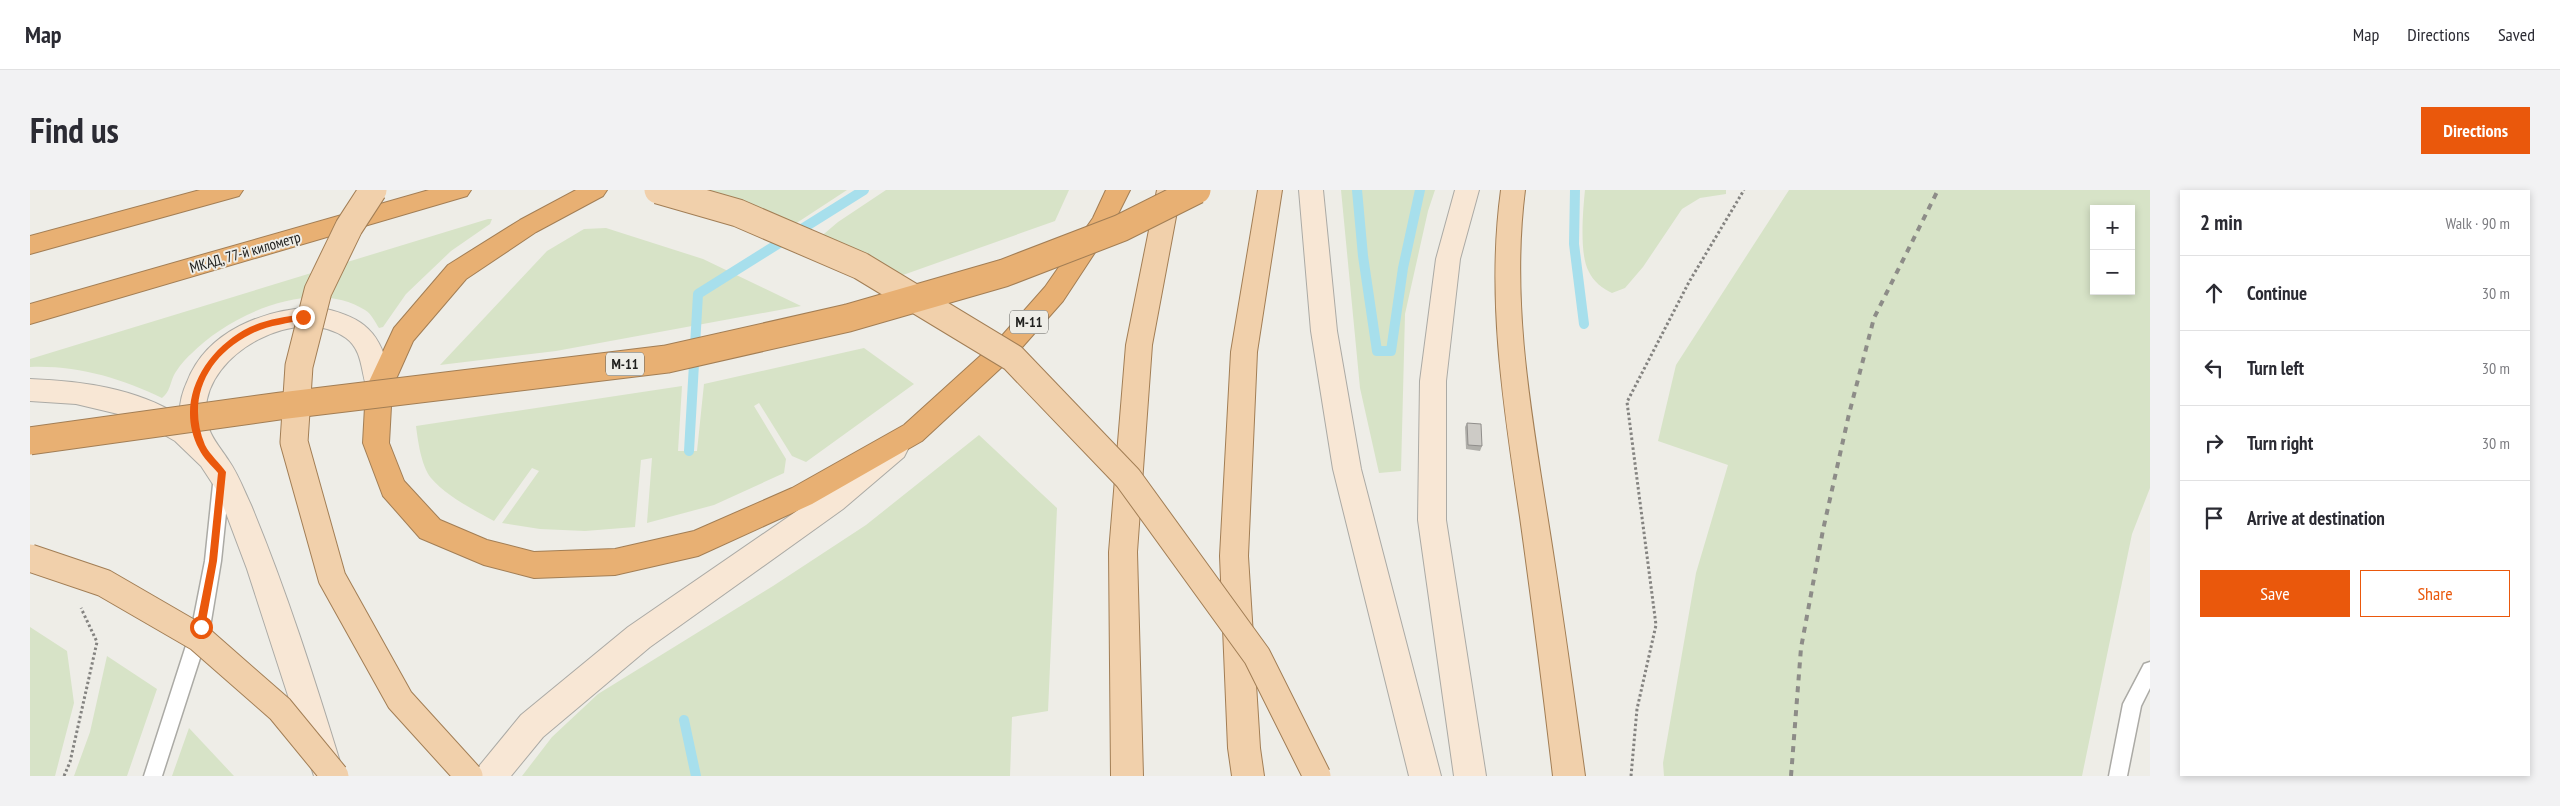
<!DOCTYPE html>
<html lang="en">
<head>
<meta charset="utf-8">
<style>
  :root { --surface:#fff; --page:#f2f2f3; --text:#2b2b33; --muted:#7c7c81; --line:#e1e1e2; --accent:#ea580c }
  body { margin:0; font-family:"PT Sans Narrow",sans-serif; background:var(--page); color:var(--text) }
  .controls { position:absolute; right:15px; top:15px; display:grid; overflow:hidden; border-radius:0px; box-shadow:0 2px 8px #0003 }
  .controls button { width:45px; height:45px; display:grid; place-items:center; padding:0; border:0; border-bottom:1px solid var(--line); background:var(--surface); color:var(--text); font:25px sans-serif }
  .stop { position:absolute; width:15px; height:15px; margin:-11px; border:4px solid #ea580c; border-radius:50%; background:#fff }
  .stop.end { background:#ea580c; border-color:#fff; box-shadow:0 1px 5px #0008 }
  .list { margin:0; padding:0; list-style:none }
  h2 { display:flex; justify-content:space-between; align-items:center; height:65px; margin:0; padding:0 20px; font-size:21px }
  h2 small { font-size:16px; font-weight:400; color:var(--muted) }
  .list li { display:grid; grid-template-columns:32px 1fr auto; gap:15px; align-items:center; box-sizing:border-box; height:75px; padding:0 20px; border-top:1px solid var(--line) }
  .list b { display:block; font-size:19px; white-space:nowrap }
  .list em { font-size:16px; font-style:normal; color:var(--muted) }
  .actions { display:flex; gap:10px; padding:15px 20px }
  .actions a { flex:1; padding:11px 0; border:1px solid var(--accent); border-radius:0px; text-align:center; font-size:18px; color:var(--accent) }
  .actions .main { background:var(--accent); color:#fff }
  .icon { flex:none; width:28px; height:28px; fill:none; stroke:currentColor; stroke-width:2; stroke-linecap:round; stroke-linejoin:round }
  .map { position:relative; flex:none; width:2120px; height:586px; overflow:hidden; border-radius:0px }
  header { display:flex; align-items:center; gap:30px; box-sizing:border-box; height:70px; padding:0 25px; background:var(--surface); border-bottom:1px solid var(--line) }
  header strong { font-size:24px }
  nav { display:flex; gap:28px; margin-inline-start:auto; font-size:18px }
  .intro { display:flex; align-items:center; justify-content:space-between; box-sizing:border-box; height:120px; padding:0 30px }
  h1 { margin:0; font-size:35px }
  .button { padding:12px 22px; border-radius:0px; background:var(--accent); color:#fff; font-size:18px; font-weight:700 }
  main { display:flex; gap:30px; padding:0 30px }
  aside { flex:1; background:var(--surface); border-radius:0px; box-shadow:0 2px 8px #0003 }
  .map>svg:first-child { display:block }
</style>
</head>
<body>
<header>
<strong>Map</strong>
<nav><a>Map</a><a>Directions</a><a>Saved</a></nav>
</header>
<div class="intro"><h1>Find us</h1><a class="button">Directions</a></div>
<main>
<div class="map">
<svg width="2120" height="586" viewBox="0 0 2120 586">
  <rect width="100%" height="100%" fill="#eeede7"/>
  <!-- green -->
  <path fill="#d7e3c7" fill-rule="evenodd" d="M 677,0 L 817,0 L 762,36 L 671,4 Z
    M 856,0 L 1039,0 L 1025,31 L 873,85 L 849,72 L 788,49 L 808,32 Z
    M 1311,0 L 1405,0 L 1398,21 L 1375,124 L 1371,281 L 1349,283 L 1330,198 Z
    M 1555,0 L 1696,0 L 1696,4 L 1670,8 L 1652,19 L 1613,77 L 1595,98 L 1582,103 C 1573,99 1563,91 1559,82 C 1549,65 1553,20 1555,0 Z
    M 1759,0 L 2120,0 L 2120,298 L 2102,344 L 2052,586 L 1634,586 L 1633,573 L 1666,383 L 1698,275 L 1628,251 L 1646,175 ZM 2064,19 L 2101,19 L 2101,101 L 2064,101 Z
    M 458,29 L 462,29 L 460,34 L 421,61 L 376,104 L 353,137 L 349,138 C 345,132 341,123 335,120 C 283,87 200,124 161,164 C 155,169 148,178 144,185 C 140,193 140,202 132,208 C 91,188 46,175 0,177 L 0,169 Z
    M 576,38 L 673,69 L 771,116 L 526,161 L 410,175 L 517,61 L 554,39 Z
    M 834,158 L 884,194 L 776,272 L 762,266 L 729,213 L 724,216 L 756,269 L 754,283 L 684,315 L 617,333 L 622,268 L 611,270 L 605,337 L 555,341 L 510,339 L 472,333 L 509,281 L 502,278 L 464,331 C 444,320 416,306 401,288 C 391,275 388,251 386,236 L 652,196 L 648,261 L 667,261 L 674,194 Z
    M 949,245 L 1027,318 L 1018,521 L 982,527 L 980,586 L 492,586 L 522,547 L 568,504 L 743,396 L 836,335 Z
    M 0,437 L 37,461 L 44,513 L 25,586 L 0,586 Z
    M 77,466 L 127,499 L 97,586 L 44,586 L 60,542 Z
    M 159,538 L 204,586 L 142,586 Z"/>
  <g fill="none" stroke-linecap="round" stroke-linejoin="round">
    <!-- stream -->
    <path stroke="#a7dfec" stroke-width="10" d="M 1327,0 L 1333,66 L 1347,161 L 1361,161 L 1373,78 L 1390,0
      M 1545,0 L 1544,54 L 1554,134
      M 659,261 L 668,104 L 834,0
      M 654,530 L 666,586"/>
    <defs>
      <path id="lane" d="M 192,278 L 198,280 L 200,285 L 191,371 L 180,437 L 132,586 L 114,586 L 162,437 L 175,371 L 184,285 L 186,280 Z
        M 2120,472 L 2120,498 L 2111,516 L 2097,586 L 2079,586 L 2093,514 L 2114,474 Z"/>
      <path id="secondary" d="M 1269,0 L 1293,0 L 1307,141 L 1331,279 L 1411,586 L 1379,586 L 1303,279 L 1281,141 Z
        M 1425,0 L 1449,0 L 1430,69 L 1416,191 L 1416,330 L 1456,586 L 1424,586 L 1388,330 L 1390,191 L 1406,69 Z
        M 287,117 C 327,125 349,137 358,179 C 361,189 363,196 358,206 L 349,209 L 340,206 C 330,187 335,162 316,148 C 269,113 175,163 176,221 C 176,243 188,254 199,271 C 208,284 214,300 221,315 C 256,399 284,487 311,575 L 306,586 L 284,586 L 217,379 L 188,302 L 171,276 L 145,251 L 105,228 L 46,214 L 0,211 L 0,189 C 51,191 106,198 150,226 C 149,215 152,203 157,192 C 177,140 235,119 287,117 Z
        M 864,248 L 874,251 L 878,259 L 874,267 L 813,319 L 620,457 L 513,547 L 481,586 L 445,586 L 450,575 L 491,525 L 598,437 L 793,303 L 854,251 Z"/>
      <path id="primary" d="M 1127,0 L 1151,0 L 1122,155 L 1107,362 L 1113,586 L 1081,586 L 1079,362 L 1096,155 Z
        M 1228,0 L 1252,0 L 1227,162 L 1218,366 L 1230,558 L 1234,586 L 1202,586 L 1198,558 L 1190,366 L 1201,162 Z
        M 1471,0 L 1495,0 C 1481,108 1500,217 1517,324 C 1531,411 1543,498 1555,586 L 1523,586 C 1513,500 1502,413 1490,327 C 1474,219 1456,109 1471,0 Z"/>
      <path id="highway" d="M 170,0 L 213,0 L 209,6 L 0,64 L 0,46 Z
        M 399,0 L 441,0 L 437,6 L 0,134 L 0,114 Z
        M 546,0 L 577,0 L 573,6 L 506,42 L 436,89 L 383,151 L 362,198 L 359,253 L 374,291 L 410,330 L 457,350 L 504,362 L 585,359 L 664,341 L 762,298 L 874,235 L 969,149 L 1015,97 L 1063,28 L 1076,0 L 1100,0 L 1081,38 L 1033,111 L 987,163 L 892,251 L 782,314 L 668,366 L 585,385 L 504,388 L 454,375 L 390,348 L 353,306 L 333,253 L 336,198 L 364,138 L 418,75 L 490,30 Z"/>
    </defs>
    <!-- lane casing -->
    <use href="#lane" stroke="#abaaa5" stroke-width="3"/>
    <!-- secondary casing -->
    <use href="#secondary" stroke="#abaaa5" stroke-width="2"/>
    <!-- primary casing -->
    <use href="#primary" stroke="#a27e55" stroke-width="2"/>
    <!-- highway casing -->
    <use href="#highway" stroke="#a27e55" stroke-width="2"/>
    <!-- path -->
    <path stroke="#848380" stroke-width="3" stroke-dasharray="2.5 2.5" stroke-linecap="butt" d="M 34,586 L 40,572 L 67,452 L 51,418
      M 1601,586 L 1607,519 L 1626,435 L 1597,212 L 1659,92 L 1714,0"/>
    <!-- lane -->
    <use href="#lane" fill="#fff" fill-rule="evenodd"/>
    <!-- secondary -->
    <use href="#secondary" fill="#f8e7d5" fill-rule="evenodd"/>
    <!-- primary -->
    <use href="#primary" fill="#f1d0ab" fill-rule="evenodd"/>
    <!-- highway -->
    <use href="#highway" fill="#e8b073" fill-rule="evenodd"/>
    <!-- rail -->
    <path stroke="#8d8c88" stroke-width="4" stroke-dasharray="6 6" stroke-linecap="butt" d="M 1761,586 L 1771,458 L 1793,340 L 1819,224 L 1844,128 L 1908,0"/>
    <defs>
      <path id="primary-bridge" d="M 343,0 L 319,37 L 288,101 L 269,176 L 264,252 L 302,388 L 370,510 L 439,586
        M 628,0 L 708,23 L 831,76 L 983,168 L 1098,288 L 1227,466 L 1287,586
        M 0,368 L 74,393 L 169,448 L 250,519 L 305,586"/>
      <path id="highway-bridge" d="M 0,251 L 250,216 L 637,169 L 818,128 L 974,83 L 1091,38 L 1167,0"/>
    </defs>
    <!-- primary-bridge casing -->
    <use href="#primary-bridge" stroke="#a27e55" stroke-width="29" stroke-linecap="butt"/>
    <!-- highway-bridge casing -->
    <use href="#highway-bridge" stroke="#a27e55" stroke-width="29" stroke-linecap="butt"/>
    <!-- primary-bridge -->
    <use href="#primary-bridge" stroke="#f1d0ab" stroke-width="27"/>
    <!-- highway-bridge -->
    <use href="#highway-bridge" stroke="#e8b073" stroke-width="27"/>
  </g>
  <!-- wall -->
  <path fill="#b0afaa" d="M 1437,233 L 1452,256 L 1450,261 L 1436,259 L 1435,237 Z"/>
  <!-- building -->
  <path fill="#cdcbc6" stroke="#908e8b" d="M 1437,233 L 1451,234 L 1452,256 L 1438,255 Z"/>
  <!-- route -->
  <path fill="#ea580c" d="M 273,124 L 277,127 L 276,129 C 257,134 238,135 221,144 C 177,166 156,209 175,255 C 180,265 190,273 196,282 L 187,371 L 175,437 L 171,441 L 166,437 L 179,371 L 188,283 C 182,276 173,268 169,259 C 145,213 172,164 214,140 C 232,130 253,127 273,124 Z"/>
  <g text-anchor="middle" dominant-baseline="central" stroke-width="4" stroke-linejoin="round" paint-order="stroke">
    <!-- shield labels -->
    <g fill="#eeede7" stroke="#5e5e5a" stroke-width="1">
      <rect x="980" y="120.5" width="38" height="23" rx="4"/>
      <rect x="576" y="162.5" width="38" height="23" rx="4"/>
    </g>
    <g font-size="14" font-weight="bold" fill="#20201e">
      <text x="999" y="132">М-11</text>
      <text x="595" y="174">М-11</text>
    </g>
    <!-- street labels -->
    <g font-size="15" fill="#20201e" stroke="#eeede7">
      <text transform="translate(215 62) rotate(-16)">МКАД, 77-й километр</text>
    </g>
  </g>
</svg>
<div class="controls">
<button>+</button>
<button>−</button>
</div>
<div class="stop" style="left:171px;top:437px"></div>
<div class="stop end" style="left:273px;top:127px"></div>
</div>
<aside>
<h2>2 min<small>Walk · 90 m</small></h2>
<ul class="list">
<li><svg class="icon" aria-label="ahead" viewBox="0 0 24 24"><path d="M12 20V5M6 11l6-6 6 6"/></svg><div><b>Continue</b></div><em>30 m</em></li>
<li><svg class="icon" aria-label="left" viewBox="0 0 24 24"><path d="M17 20v-9H6M10 6l-5 5 5 5"/></svg><div><b>Turn left</b></div><em>30 m</em></li>
<li><svg class="icon" aria-label="right" viewBox="0 0 24 24"><path d="M7 20v-9h11M14 6l5 5-5 5"/></svg><div><b>Turn right</b></div><em>30 m</em></li>
<li><svg class="icon" aria-label="arrive" viewBox="0 0 24 24"><path d="M6 21V4h12l-3 4 3 4H6"/></svg><div><b>Arrive at destination</b></div></li>
</ul>
<div class="actions"><a class="main">Save</a><a>Share</a></div>
</aside>
</main>
</body>
</html>
